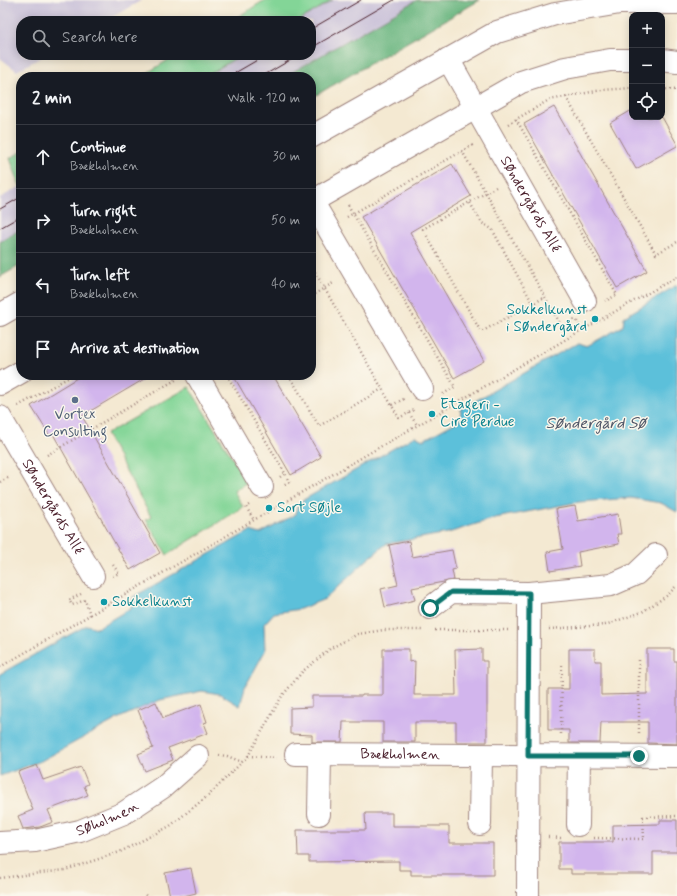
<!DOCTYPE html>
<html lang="en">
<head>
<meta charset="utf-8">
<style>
  :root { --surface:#171b24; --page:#20242c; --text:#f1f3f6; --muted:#9ea1a6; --line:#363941 }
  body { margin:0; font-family:Mynerve,sans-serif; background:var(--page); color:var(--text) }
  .controls { position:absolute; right:12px; top:12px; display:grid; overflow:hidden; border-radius:8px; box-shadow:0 2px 10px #0003 }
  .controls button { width:36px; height:36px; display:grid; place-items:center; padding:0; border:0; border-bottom:1px solid var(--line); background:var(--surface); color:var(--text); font:20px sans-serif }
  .stop { position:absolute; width:12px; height:12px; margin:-9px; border:3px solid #0f766e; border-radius:50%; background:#fff }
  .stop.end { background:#0f766e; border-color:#fff; box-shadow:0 1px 4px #0008 }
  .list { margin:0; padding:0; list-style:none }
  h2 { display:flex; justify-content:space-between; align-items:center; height:52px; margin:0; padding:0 16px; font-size:17px }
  h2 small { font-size:13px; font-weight:400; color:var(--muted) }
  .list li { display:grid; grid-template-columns:26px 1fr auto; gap:12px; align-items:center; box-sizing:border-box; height:64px; padding:0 16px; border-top:1px solid var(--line) }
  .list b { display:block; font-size:15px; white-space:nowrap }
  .list p { margin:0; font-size:13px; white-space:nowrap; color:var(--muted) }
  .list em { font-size:13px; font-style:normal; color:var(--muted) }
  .icon { flex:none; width:22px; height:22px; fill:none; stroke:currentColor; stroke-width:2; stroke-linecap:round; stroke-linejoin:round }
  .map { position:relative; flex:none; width:677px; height:896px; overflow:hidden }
  .search { position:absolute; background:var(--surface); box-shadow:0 2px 10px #0003; left:16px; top:16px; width:300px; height:44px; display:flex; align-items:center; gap:10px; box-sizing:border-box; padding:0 14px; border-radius:16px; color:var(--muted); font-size:15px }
  .panel { position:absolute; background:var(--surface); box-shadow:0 2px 10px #0003; left:16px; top:72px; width:300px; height:308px; border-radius:16px }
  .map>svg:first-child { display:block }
</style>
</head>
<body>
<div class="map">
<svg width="677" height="896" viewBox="0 0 677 896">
  <rect width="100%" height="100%" fill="#fbf7ec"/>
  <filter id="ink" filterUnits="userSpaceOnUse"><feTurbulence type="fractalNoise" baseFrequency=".025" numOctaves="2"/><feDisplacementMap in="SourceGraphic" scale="8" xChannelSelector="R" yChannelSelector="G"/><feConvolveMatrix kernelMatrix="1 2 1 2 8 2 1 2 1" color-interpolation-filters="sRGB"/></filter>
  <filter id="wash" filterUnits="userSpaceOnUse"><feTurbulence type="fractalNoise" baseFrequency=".012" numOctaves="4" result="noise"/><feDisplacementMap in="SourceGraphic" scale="16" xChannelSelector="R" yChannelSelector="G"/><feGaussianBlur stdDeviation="0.9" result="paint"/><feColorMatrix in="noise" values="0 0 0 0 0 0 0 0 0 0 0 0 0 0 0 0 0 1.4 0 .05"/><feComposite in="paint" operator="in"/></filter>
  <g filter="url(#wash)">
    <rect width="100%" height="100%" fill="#f4e9d2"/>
    <!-- industrial -->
    <path fill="#c8bfd8" d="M 0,0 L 142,0 L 105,21 L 21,21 L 21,55 L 45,55 L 17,71 L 0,58 Z
      M 333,0 L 417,0 L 284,77 L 204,77 L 241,55 L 311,55 L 311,21 L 298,21 Z
      M 21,186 L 21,229 L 0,242 L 0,198 Z"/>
    <!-- green -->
    <path fill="#83d597" stroke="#667a61" d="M 265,0 L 333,0 L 298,21 L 231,21 Z
      M 176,55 L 241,55 L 204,77 L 141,77 Z
      M 21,152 L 21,186 L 20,186 L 10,158 Z
      M 189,387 L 247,482 L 234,491 L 243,507 L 167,555 L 146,520 L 151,517 L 106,434 Z"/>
    <!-- forest -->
    <path fill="#6ab680" stroke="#5a6a56" d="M 417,0 L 480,0 L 311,98 L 311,77 L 284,77 Z
      M 21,229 L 21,265 L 0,277 L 0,242 Z"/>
    <!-- water -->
    <path fill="#5cc0da" stroke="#537082" d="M 677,285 L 677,512 L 661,503 L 631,498 L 579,502 L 495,518 L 448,533 L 386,544 L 367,560 L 325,599 L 300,609 L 274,613 L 264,624 L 265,651 L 245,687 L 240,706 L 220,694 L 202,691 L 160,700 L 119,718 L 41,761 L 0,776 L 0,674 L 87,625 L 97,628 L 131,608 L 133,597 L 250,531 L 260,534 L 296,514 L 298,503 L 415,436 L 423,440 L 460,420 L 461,409 L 577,343 L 587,346 L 623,326 L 624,317 Z"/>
    <g id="blocks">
      <!-- building -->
      <path fill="#d2b5ed" d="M 554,107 L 647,271 L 617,288 L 524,124 Z
        M 632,110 L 632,117 L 662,117 L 677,144 L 677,146 L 636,169 L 610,123 Z
        M 452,164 L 471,196 L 410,232 L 484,361 L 454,378 L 361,217 Z
        M 82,375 L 151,375 L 82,416 L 160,553 L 130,570 L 53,434 L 50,436 L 31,406 Z
        M 233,375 L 273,375 L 321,457 L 291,475 Z
        M 575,506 L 578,521 L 618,514 L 621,534 L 617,534 L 619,544 L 578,552 L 580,566 L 550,571 L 547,552 L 563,549 L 556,509 Z
        M 409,541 L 412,557 L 452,550 L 456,569 L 452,570 L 454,580 L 412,588 L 415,600 L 385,607 L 381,589 L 398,585 L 389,545 Z
        M 383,649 L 409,649 L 409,662 L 415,661 L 414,695 L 456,695 L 455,650 L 482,649 L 482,661 L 487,661 L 487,742 L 456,742 L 456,722 L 415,722 L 415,742 L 383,742 L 383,722 L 343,722 L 342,742 L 312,742 L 312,735 L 290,734 L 290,708 L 312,707 L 312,696 L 362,696 L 362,695 L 383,695 Z
        M 569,649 L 595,649 L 595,661 L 601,661 L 601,695 L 647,694 L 647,649 L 674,649 L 674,661 L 677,661 L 677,744 L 648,743 L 648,722 L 601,722 L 600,743 L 569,743 L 569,730 L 548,730 L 548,689 L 569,689 Z
        M 156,702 L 163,718 L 201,704 L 207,722 L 204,723 L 208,733 L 168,748 L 173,760 L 145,771 L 138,754 L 153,748 L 138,710 Z
        M 37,765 L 43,780 L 81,767 L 88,784 L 84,786 L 88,795 L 48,810 L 53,822 L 40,827 L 23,829 L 18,816 L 33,810 L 18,772 Z
        M 365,813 L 392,813 L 392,826 L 449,826 L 449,843 L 493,843 L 493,875 L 411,875 L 411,870 L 399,870 L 399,861 L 309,862 L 309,856 L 298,856 L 297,830 L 366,830 Z
        M 660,820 L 677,820 L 677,852 L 653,852 L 653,874 L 571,874 L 571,869 L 559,869 L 559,842 L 613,842 L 613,825 L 660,824 Z
        M 191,868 L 196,893 L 184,896 L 170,896 L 165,873 Z"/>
    </g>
  </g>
  <g filter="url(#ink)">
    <use href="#blocks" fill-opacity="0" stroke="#9f847e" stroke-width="1"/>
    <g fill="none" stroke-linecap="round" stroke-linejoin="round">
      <defs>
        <g id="minor">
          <path id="s1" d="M 448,59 L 585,301"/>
          <path d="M 662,60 L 677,62"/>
          <path d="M 311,137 L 497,32 L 555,14 L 620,3 L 677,3"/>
          <path d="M 311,199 L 422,389"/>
          <path d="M 311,202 L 521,82 L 565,68 L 610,60 L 632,60"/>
          <path d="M 0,315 L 21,303"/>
          <path d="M 197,375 L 262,487"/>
          <path d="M 0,384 L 21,372"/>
          <path id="s2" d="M 0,417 L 93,576"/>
          <path d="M 430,608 L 451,592 L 529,593 L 611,585 L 636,574 L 656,555"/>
          <path id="s3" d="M 296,754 L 677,756"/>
          <path d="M 319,814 L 320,755"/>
          <path d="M 480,824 L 481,756"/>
          <path d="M 578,825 L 579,756"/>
          <path id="s4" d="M 0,843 L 35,841 L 80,831 L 124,813 L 163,787 L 198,756"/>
          <path d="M 528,896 L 529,593"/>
        </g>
      </defs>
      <!-- minor casing -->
      <use href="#minor" stroke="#9f847e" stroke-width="24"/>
      <!-- path -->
      <path stroke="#9f847e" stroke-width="2.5" stroke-dasharray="1 3" stroke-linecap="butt" d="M 662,89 L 677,90
        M 566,97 L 656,254 L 677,242
        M 516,119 L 617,295 L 605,301
        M 508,124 L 549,100 L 602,90 L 632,88
        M 462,151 L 562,327 L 575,319
        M 496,187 L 423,229 L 481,332 L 545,297
        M 470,203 L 482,223 L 492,229 L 533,304
        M 348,205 L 455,387 L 443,394
        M 347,217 L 473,145
        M 311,265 L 399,418 L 416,409
        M 311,296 L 335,282
        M 577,321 L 582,330
        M 227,375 L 285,473
        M 289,375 L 319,426 L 382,389
        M 392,405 L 404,399
        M 18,406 L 73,375
        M 409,413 L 417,425
        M 47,455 L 177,379
        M 280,477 L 285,473 L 289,482 L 283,485
        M 0,482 L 10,477
        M 249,505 L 246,507 L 254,520
        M 113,565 L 119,573 L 113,576
        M 81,594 L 69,600 L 72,605 L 85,600 L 90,615
        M 549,629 L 605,625 L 642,612 L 668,595 L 677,585
        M 435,630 L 508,630
        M 639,660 L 639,735
        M 0,667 L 582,330 L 677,277
        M 561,734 L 562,662
        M 219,755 L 227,756 L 242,762
        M 248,756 L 276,758
        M 548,837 L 561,838
        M 594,838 L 644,839 L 643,817 L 677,816
        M 0,878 L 65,870 L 120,852 L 170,826 L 209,795 L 248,756 L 282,696 L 303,671 L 331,648 L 358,634 L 384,630 L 424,630
        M 145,895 L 146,896"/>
      <!-- minor -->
      <use href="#minor" stroke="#fff" stroke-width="22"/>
      <!-- tram -->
      <path stroke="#4a1f2b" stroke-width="1" d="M 311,29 L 361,0
        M 311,48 L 394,0
        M 228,77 L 266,55
        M 261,77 L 299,55
        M 0,209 L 21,197
        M 0,228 L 21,216"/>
    </g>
  </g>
  <g fill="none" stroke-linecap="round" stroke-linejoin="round" filter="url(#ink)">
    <!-- route -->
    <path stroke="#0f766e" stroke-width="5" d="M 430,608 L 451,592 L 529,593 L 528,756 L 639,756"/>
  </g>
  <!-- markers -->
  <g fill="#0f9aa8" stroke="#fbf7ec" stroke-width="1.5">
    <circle cx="595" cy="319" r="4"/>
    <circle cx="432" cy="414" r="4"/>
    <circle cx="269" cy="508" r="4"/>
    <circle cx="104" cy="602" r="4"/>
  </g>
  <circle fill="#5c6f8a" stroke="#fbf7ec" stroke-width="1.5" cx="75" cy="400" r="4"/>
  <g text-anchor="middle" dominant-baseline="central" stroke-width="3" stroke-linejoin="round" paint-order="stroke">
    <!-- street labels -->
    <g font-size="15" fill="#4a1f2b" stroke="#fbf7ec">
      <text stroke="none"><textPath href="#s1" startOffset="167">Søndergårds Allé</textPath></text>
      <text stroke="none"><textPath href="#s2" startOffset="104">Søndergårds Allé</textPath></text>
      <text stroke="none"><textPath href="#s3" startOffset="104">Bækholmen</textPath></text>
      <text stroke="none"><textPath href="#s4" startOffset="111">Søholmen</textPath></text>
    </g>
    <!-- culture labels -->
    <g font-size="15" fill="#0d838f" stroke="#fbf7ec" text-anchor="start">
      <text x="587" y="310" text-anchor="end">Sokkelkunst<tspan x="587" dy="17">i Søndergård</tspan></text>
      <text x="440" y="405">Etageri -<tspan x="440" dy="17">Cire Perdue</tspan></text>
      <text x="277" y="508">Sort Søjle</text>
      <text x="112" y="602">Sokkelkunst</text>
    </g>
    <!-- service labels -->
    <g font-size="15" fill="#4e5e75" stroke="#fbf7ec">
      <text x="75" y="415">Vortex<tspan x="75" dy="17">Consulting</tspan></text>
    </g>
    <!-- water labels -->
    <g font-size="16" font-style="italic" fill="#505768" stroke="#fbf7ec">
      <text x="596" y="423">Søndergård Sø</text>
    </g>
  </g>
</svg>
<div class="controls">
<button>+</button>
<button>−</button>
<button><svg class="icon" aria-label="locate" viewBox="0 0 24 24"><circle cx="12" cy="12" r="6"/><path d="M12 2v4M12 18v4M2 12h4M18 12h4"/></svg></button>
</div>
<div class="stop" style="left:430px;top:608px"></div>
<div class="stop end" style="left:639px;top:756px"></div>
<div class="search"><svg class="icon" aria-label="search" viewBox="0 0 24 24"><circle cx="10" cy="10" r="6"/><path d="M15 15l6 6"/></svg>Search here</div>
<section class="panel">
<h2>2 min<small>Walk · 120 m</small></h2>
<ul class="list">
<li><svg class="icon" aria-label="ahead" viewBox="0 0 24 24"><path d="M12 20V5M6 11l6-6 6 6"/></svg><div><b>Continue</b><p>Bækholmen</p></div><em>30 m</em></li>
<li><svg class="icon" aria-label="right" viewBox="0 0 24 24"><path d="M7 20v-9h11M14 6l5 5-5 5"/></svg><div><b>Turn right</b><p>Bækholmen</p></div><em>50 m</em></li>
<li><svg class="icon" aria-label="left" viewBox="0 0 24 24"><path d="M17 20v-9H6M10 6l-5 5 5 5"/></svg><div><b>Turn left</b><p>Bækholmen</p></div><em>40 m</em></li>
<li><svg class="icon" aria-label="arrive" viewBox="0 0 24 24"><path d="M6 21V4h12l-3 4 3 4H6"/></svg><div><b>Arrive at destination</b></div></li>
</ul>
</section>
</div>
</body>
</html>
